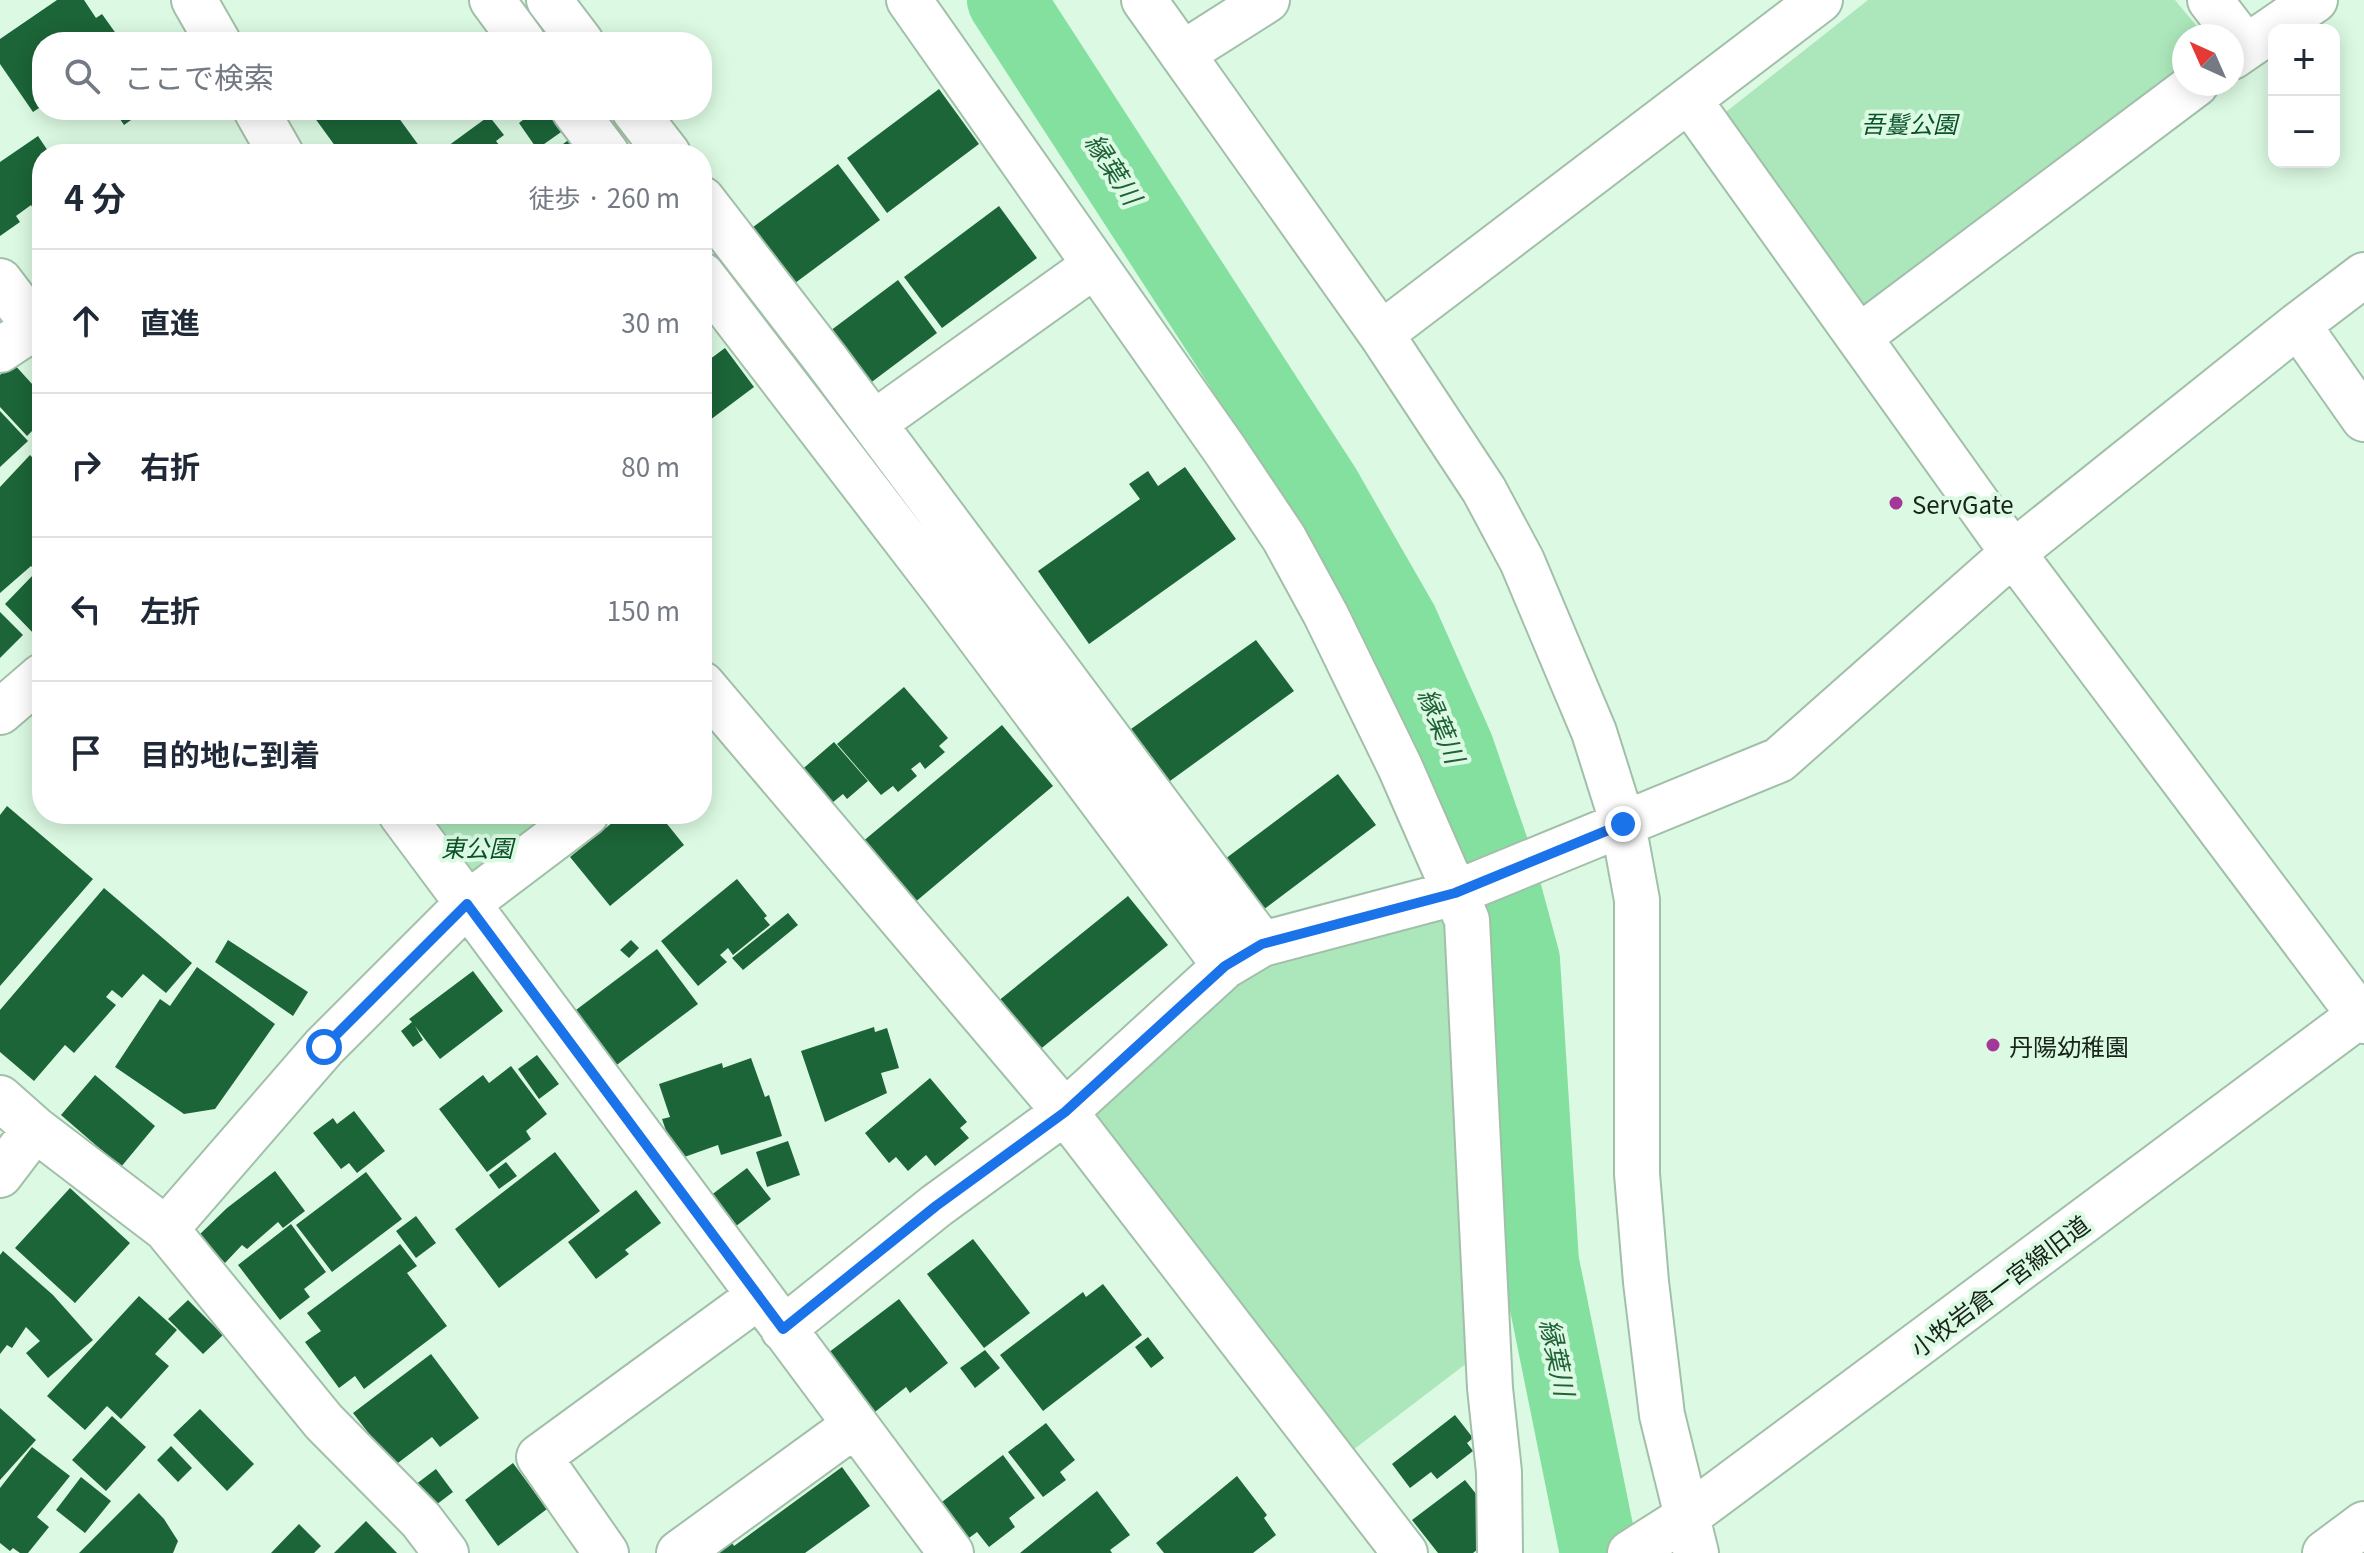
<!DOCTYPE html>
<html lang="ja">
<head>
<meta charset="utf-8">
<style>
  :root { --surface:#fff; --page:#f6f6f7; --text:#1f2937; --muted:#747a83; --line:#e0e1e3 }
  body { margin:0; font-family:Georgia,"Noto Sans JP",serif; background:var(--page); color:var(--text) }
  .controls { position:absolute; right:24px; top:24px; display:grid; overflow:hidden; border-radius:16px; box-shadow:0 4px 20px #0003 }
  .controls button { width:72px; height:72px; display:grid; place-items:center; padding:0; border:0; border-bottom:2px solid var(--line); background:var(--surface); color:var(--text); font:40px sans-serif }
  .compass { position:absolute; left:2172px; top:24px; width:72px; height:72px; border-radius:50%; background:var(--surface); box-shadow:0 4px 20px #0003; rotate:315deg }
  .stop { position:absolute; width:24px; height:24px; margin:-18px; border:6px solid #1a73e8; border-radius:50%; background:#fff }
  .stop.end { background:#1a73e8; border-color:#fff; box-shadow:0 2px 8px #0008 }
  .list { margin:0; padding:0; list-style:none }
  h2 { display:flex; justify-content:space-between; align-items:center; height:104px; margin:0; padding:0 32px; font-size:34px }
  h2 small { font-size:26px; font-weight:400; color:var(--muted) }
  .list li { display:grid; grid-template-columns:52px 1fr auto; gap:24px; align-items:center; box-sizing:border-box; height:144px; padding:0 32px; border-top:2px solid var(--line) }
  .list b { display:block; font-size:30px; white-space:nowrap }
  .list em { font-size:26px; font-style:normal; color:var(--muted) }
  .icon { flex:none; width:44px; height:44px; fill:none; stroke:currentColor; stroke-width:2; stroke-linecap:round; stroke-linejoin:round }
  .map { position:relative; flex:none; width:2364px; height:1553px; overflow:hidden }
  .search { position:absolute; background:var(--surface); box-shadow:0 4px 20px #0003; left:32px; top:32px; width:680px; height:88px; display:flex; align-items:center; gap:20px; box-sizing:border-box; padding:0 28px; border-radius:32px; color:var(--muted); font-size:30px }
  .panel { position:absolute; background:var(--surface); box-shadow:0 4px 20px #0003; left:32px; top:144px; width:680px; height:680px; border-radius:32px }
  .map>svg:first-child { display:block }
</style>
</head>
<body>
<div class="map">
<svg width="2364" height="1553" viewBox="0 0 2364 1553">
  <rect width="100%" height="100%" fill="#dcfae3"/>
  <!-- green -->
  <path fill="#ace7bb" d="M 1868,0 L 2175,0 L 2205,36 L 2184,36 L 2184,68 L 1861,308 L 1722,115 Z
    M 415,814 L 564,814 L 480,884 Z
    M 1450,915 L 1471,1360 L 1353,1450 L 1070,1122 L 1258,965 Z"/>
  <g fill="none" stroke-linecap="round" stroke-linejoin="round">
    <!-- river -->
    <path stroke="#84e09f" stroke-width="78" d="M 1006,0 L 1322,488 L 1400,624 L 1455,748 L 1495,864 L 1521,960 L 1540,1262 L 1599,1553"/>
  </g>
  <!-- building -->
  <path fill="#1c6538" d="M 57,0 L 84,0 L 96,18 L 102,14 L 122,42 L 42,42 L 42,106 L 33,112 L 0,64 L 0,39 Z
    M 939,89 L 979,144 L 887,213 L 847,158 Z
    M 114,110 L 145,110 L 124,125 Z
    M 309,110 L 393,110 L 425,154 L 341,154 Z
    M 536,110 L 550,110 L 564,130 L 537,149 L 519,123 Z
    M 489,116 L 504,135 L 496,141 L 506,154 L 437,154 Z
    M 38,136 L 50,154 L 42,154 L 42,207 L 35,212 L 31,205 L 16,216 L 20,222 L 0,236 L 0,162 Z
    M 570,139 L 581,154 L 549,154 Z
    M 838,164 L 880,220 L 787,289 L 745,233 Z
    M 999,206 L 1037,258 L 942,328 L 904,277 Z
    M 898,280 L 937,333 L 861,390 L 822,337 Z
    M 725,348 L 754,387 L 702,426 L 702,365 Z
    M 13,363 L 42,395 L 42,429 L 40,431 L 36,427 L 27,436 L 0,407 L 0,375 Z
    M 0,411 L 28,441 L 0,467 Z
    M 30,455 L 42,467 L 42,569 L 38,573 L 31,566 L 0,593 L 0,487 Z
    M 1185,467 L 1236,539 L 1089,644 L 1038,571 L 1140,499 L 1129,484 L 1148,471 L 1158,486 Z
    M 34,574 L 40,580 L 42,579 L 42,630 L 36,636 L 5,604 Z
    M 0,612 L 23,635 L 0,658 Z
    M 1256,640 L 1294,691 L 1170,781 L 1131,729 Z
    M 904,687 L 948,738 L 939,746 L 945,752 L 925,769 L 920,762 L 911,769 L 917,776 L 898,792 L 893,786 L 881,795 L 837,744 Z
    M 1002,725 L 1053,786 L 907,909 L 855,848 Z
    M 834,742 L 868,781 L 847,799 L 843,794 L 832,803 L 830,799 L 817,810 L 791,779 Z
    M 1338,774 L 1376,825 L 1255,916 L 1217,865 Z
    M 7,806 L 93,879 L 0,986 L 0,815 Z
    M 623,814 L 659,814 L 684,845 L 610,906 L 570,857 Z
    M 663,814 L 684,814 L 672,824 Z
    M 737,879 L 767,916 L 764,918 L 770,925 L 733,955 L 728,948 L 720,955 L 727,962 L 698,986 L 661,941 Z
    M 104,888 L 192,963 L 166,993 L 143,974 L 122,998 L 112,990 L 106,997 L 116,1005 L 74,1053 L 65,1045 L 34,1081 L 0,1052 L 0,1010 Z
    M 1128,896 L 1168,945 L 1032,1056 L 992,1006 Z
    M 788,913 L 798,925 L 743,970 L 732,958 Z
    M 228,940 L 308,992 L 293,1016 L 215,962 Z
    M 631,940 L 639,948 L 629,958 L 620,950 Z
    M 657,949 L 698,1004 L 610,1070 L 568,1016 Z
    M 197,967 L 275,1024 L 215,1109 L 184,1114 L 115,1067 L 160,999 L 170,1006 Z
    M 473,971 L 503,1011 L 440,1059 L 415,1026 L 423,1040 L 413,1047 L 401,1031 L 412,1022 L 409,1019 Z
    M 874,1027 L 875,1032 L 887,1028 L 899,1068 L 881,1073 L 887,1093 L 825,1122 L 801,1051 Z
    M 537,1055 L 559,1084 L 539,1099 L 518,1069 Z
    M 751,1058 L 765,1097 L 769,1095 L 782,1136 L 721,1155 L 718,1145 L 676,1160 L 662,1119 L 670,1117 L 659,1084 L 722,1063 L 723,1068 Z
    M 511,1066 L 547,1114 L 526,1131 L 531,1139 L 487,1172 L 439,1109 L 483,1075 L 489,1083 Z
    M 95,1075 L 155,1126 L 121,1167 L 61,1115 Z
    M 930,1078 L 967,1122 L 960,1128 L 969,1138 L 935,1166 L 926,1155 L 908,1171 L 896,1157 L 889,1163 L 865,1133 Z
    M 354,1111 L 385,1151 L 357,1173 L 349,1163 L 341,1169 L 313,1133 L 333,1118 L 337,1124 Z
    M 788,1141 L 800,1175 L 767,1187 L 756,1152 Z
    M 555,1152 L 600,1211 L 499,1288 L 455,1229 Z
    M 506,1162 L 517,1176 L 499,1189 L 489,1175 Z
    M 747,1168 L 771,1199 L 731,1230 L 706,1199 Z
    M 275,1171 L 305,1211 L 283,1228 L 278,1222 L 247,1249 L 242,1245 L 225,1263 L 198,1236 L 227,1208 Z
    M 366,1172 L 402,1219 L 332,1272 L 296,1225 Z
    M 70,1188 L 130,1243 L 75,1303 L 15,1248 Z
    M 636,1190 L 661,1223 L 625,1250 L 629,1254 L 596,1279 L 568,1242 Z
    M 416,1216 L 436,1243 L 416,1258 L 396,1231 Z
    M 291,1224 L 326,1272 L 304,1289 L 310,1297 L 280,1320 L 238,1265 Z
    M 973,1239 L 1030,1313 L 984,1348 L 927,1274 Z
    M 400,1244 L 417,1266 L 407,1273 L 447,1326 L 364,1389 L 355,1376 L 339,1388 L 305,1342 L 321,1331 L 307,1313 Z
    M 3,1251 L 53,1295 L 93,1340 L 48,1378 L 26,1353 L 40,1341 L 26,1327 L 12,1348 L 7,1345 L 0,1354 L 0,1255 Z
    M 1103,1284 L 1142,1335 L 1043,1411 L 1000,1355 L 1083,1292 L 1086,1297 Z
    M 139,1296 L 177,1330 L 155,1354 L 169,1366 L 121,1419 L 107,1406 L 85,1430 L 47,1396 Z
    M 899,1299 L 948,1363 L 910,1393 L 906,1387 L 870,1416 L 824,1356 Z
    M 188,1300 L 223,1335 L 203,1354 L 168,1319 Z
    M 1148,1337 L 1164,1358 L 1151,1368 L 1135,1347 Z
    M 985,1350 L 1000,1368 L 975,1388 L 960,1368 Z
    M 431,1354 L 479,1418 L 440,1447 L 432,1437 L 394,1466 L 353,1413 Z
    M 0,1408 L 36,1440 L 0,1480 Z
    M 200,1409 L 254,1464 L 227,1491 L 173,1435 Z
    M 1455,1415 L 1473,1438 L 1467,1443 L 1473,1451 L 1437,1479 L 1431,1472 L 1410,1488 L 1392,1464 Z
    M 112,1416 L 146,1447 L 106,1491 L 72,1460 Z
    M 1046,1423 L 1075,1460 L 1060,1472 L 1066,1480 L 1043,1497 L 1008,1452 Z
    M 171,1446 L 192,1468 L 178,1482 L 157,1460 Z
    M 32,1447 L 70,1476 L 37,1517 L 49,1527 L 28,1553 L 20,1553 L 13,1548 L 10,1551 L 0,1543 L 0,1488 Z
    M 1003,1455 L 1035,1498 L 1009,1518 L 1015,1527 L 989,1547 L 977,1532 L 965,1541 L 938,1505 Z
    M 513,1463 L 547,1509 L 498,1546 L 465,1500 Z
    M 842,1467 L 870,1506 L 805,1553 L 715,1553 L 731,1541 L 734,1546 Z
    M 436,1469 L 453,1492 L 428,1511 L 411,1488 Z
    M 1237,1476 L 1267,1515 L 1264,1518 L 1276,1535 L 1253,1553 L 1164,1553 L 1156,1543 Z
    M 81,1477 L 111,1501 L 85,1533 L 56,1510 Z
    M 1465,1480 L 1492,1514 L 1491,1539 L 1473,1553 L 1438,1553 L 1412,1520 Z
    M 1097,1491 L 1130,1535 L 1110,1550 L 1112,1553 L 1020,1553 Z
    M 139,1493 L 164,1519 L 178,1541 L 173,1553 L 79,1553 Z
    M 366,1521 L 397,1553 L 334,1553 Z
    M 299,1524 L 321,1546 L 314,1553 L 271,1553 Z"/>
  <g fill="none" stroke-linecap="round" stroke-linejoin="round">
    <defs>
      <path id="minor" d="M 194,0 L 218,42
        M 492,0 L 523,42
        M 549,0 L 581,42
        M 909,0 L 1225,450 L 1284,538 L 1326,615 L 1400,767 L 1467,920 L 1490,1388 L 1499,1472 L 1500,1553
        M 1144,0 L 1381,334 L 1484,490 L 1522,561 L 1594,732 L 1623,824 L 1637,900 L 1637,1174 L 1646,1282 L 1662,1415 L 1696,1553
        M 2210,0 L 2246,47
        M 1182,54 L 1267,0
        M 2232,57 L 2315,0
        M 1689,100 L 2013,553 L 2364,1021
        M 256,110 L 281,154
        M 574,110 L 607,154
        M 634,110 L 668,154
        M 702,199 L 827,361 L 1262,944
        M 702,275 L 944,590 L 1225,966
        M 0,281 L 42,336
        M 2298,325 L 2364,419
        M 1381,334 L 1820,0
        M 1859,337 L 2196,84
        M 0,350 L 35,327
        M 874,423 L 1095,265
        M 702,684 L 1065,1112 L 1405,1553
        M 0,712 L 42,676
        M 401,814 L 951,1553
        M 0,1098 L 35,1129 L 166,1229 L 324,1422 L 421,1520 L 446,1553
        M 0,1175 L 35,1129
        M 166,1229 L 324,1047 L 467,904 L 586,814
        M 783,1329 L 936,1206 L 1065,1112 L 1225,966 L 1262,944 L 1455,893 L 1779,760 L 2013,553 L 2298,325 L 2364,275
        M 606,1553 L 539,1457 L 758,1297
        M 679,1553 L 855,1425
        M 1630,1553 L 1685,1518 L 2364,1012
        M 2325,1553 L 2364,1524"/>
    </defs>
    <!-- minor casing -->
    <use href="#minor" stroke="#a2bfa9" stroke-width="48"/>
    <!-- minor -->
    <use href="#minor" stroke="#fff" stroke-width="44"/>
  </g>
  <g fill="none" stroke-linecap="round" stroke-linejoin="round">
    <!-- route -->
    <path stroke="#1a73e8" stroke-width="10" d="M 324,1047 L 467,904 L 783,1329 L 936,1206 L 1065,1112 L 1225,966 L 1262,944 L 1455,893 L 1623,824"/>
  </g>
  <!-- markers -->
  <g fill="#a33898" stroke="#dcfae3" stroke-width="3">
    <circle cx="1896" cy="503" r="8"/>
    <circle cx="1993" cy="1045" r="8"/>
  </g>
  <g text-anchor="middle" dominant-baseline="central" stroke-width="8" stroke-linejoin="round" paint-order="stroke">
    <!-- park labels -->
    <g font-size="24" font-style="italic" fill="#095129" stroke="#dcfae3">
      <text x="1909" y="122">吾鬘公園</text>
      <text x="477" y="846">東公園</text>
    </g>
    <!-- poi labels -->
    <g font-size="24" fill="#18231a" stroke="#dcfae3" text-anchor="start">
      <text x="1912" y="503">ServGate</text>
      <text x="2009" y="1045">丹陽幼稚園</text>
    </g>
    <!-- street labels -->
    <g font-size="24" fill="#18231a" stroke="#dcfae3">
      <text transform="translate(1999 1285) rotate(-37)">小牧岩倉一宮線旧道</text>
    </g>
    <!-- water labels -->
    <g font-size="26" font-style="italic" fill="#206137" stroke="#dcfae3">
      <text transform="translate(1115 168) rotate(57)">縁葉川</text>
      <text transform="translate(1443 725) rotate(67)">縁葉川</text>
      <text transform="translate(1559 1357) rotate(78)">縁葉川</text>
    </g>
  </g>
</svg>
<div class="controls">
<button>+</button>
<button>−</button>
</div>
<svg class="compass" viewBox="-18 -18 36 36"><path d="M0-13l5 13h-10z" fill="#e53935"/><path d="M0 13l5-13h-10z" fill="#747a83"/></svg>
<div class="stop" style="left:324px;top:1047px"></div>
<div class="stop end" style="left:1623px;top:824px"></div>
<div class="search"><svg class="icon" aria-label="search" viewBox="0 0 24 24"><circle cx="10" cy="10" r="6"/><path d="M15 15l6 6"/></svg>ここで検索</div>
<section class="panel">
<h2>4 分<small>徒歩 · 260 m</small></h2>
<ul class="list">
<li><svg class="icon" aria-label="ahead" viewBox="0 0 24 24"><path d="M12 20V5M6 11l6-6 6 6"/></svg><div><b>直進</b></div><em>30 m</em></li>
<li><svg class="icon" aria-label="right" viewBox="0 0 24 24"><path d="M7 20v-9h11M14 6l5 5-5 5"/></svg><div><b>右折</b></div><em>80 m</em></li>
<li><svg class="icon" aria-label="left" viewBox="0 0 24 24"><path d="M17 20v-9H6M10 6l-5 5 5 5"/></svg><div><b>左折</b></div><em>150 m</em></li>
<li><svg class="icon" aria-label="arrive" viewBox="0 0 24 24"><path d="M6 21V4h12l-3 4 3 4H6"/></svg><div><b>目的地に到着</b></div></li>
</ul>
</section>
</div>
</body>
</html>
